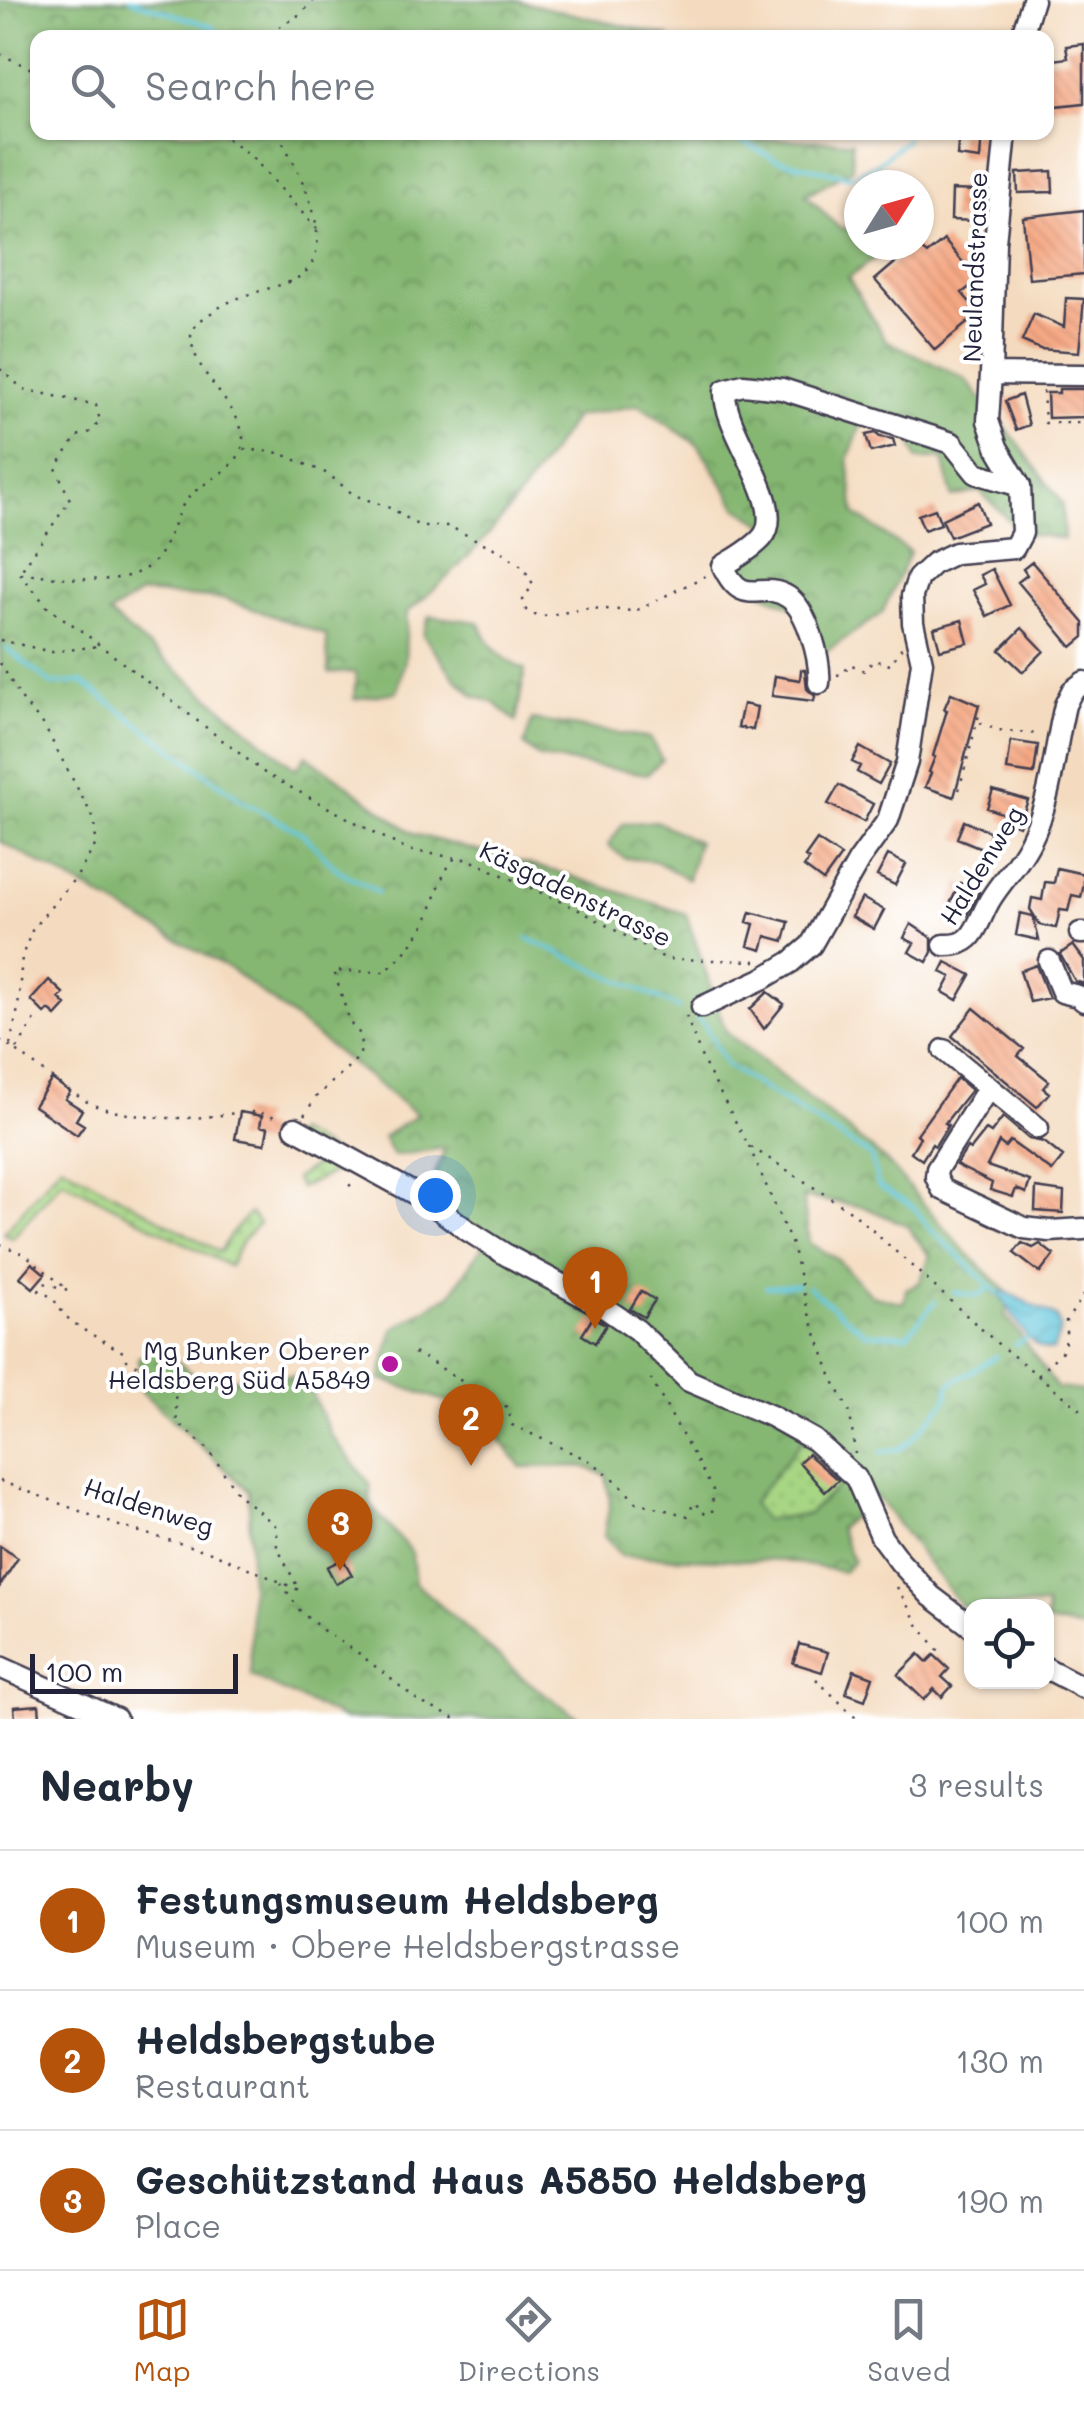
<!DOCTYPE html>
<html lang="en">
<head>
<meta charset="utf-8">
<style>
  :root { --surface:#fff; --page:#f6f6f7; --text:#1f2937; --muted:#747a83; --line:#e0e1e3; --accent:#b45309 }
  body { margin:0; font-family:Mali,sans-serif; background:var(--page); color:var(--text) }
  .controls { position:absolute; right:30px; bottom:30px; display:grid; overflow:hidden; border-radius:20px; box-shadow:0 2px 8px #0004 }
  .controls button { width:90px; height:90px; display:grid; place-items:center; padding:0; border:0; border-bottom:2px solid var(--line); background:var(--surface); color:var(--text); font:50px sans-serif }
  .compass { position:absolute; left:844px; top:170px; width:90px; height:90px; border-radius:50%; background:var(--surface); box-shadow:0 2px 8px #0004; rotate:53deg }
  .scale { position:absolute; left:30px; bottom:25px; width:208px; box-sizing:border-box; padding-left:10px; border:5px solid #22223b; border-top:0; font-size:28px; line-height:35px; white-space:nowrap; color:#22223b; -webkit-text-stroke:8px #fff; paint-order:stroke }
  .you { position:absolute; left:435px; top:1195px; width:35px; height:35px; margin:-25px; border:8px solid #fff; border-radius:50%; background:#1a73e8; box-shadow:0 0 0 15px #1a73e833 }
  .badge { display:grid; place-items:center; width:65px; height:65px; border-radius:50%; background:var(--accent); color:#fff; font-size:32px; font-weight:700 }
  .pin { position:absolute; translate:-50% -82px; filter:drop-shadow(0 2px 5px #0008) }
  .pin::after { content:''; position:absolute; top:52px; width:35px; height:30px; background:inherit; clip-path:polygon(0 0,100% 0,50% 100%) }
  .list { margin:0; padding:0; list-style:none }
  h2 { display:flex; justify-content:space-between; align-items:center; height:130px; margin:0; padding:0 40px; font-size:42px }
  h2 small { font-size:32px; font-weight:400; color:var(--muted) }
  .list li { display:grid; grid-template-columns:65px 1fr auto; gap:30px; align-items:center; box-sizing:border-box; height:140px; padding:0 40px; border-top:2px solid var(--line) }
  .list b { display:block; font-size:38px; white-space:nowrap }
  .list p { margin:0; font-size:32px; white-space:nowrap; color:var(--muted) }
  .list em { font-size:32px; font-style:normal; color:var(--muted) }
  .icon { flex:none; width:55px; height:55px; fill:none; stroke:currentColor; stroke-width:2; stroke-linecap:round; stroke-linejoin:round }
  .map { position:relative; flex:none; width:1084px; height:1719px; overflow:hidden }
  .search { position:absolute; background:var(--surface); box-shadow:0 2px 8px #0004; left:30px; right:30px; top:30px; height:110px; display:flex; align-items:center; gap:25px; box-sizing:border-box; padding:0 35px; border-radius:20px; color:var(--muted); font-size:38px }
  .sheet { height:550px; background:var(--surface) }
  nav { display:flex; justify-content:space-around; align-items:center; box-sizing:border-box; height:140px; border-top:2px solid var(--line); background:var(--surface); font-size:28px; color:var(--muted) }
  nav a { display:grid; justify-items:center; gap:5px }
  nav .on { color:var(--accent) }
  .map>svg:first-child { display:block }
</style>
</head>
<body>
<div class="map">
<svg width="1084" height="1719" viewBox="0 0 1084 1719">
  <defs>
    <pattern id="grass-dots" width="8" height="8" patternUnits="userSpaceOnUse" patternTransform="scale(2.5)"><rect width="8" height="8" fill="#a7d684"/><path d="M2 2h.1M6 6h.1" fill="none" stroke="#8fb773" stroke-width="1.8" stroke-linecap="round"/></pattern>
    <pattern id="forest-crowns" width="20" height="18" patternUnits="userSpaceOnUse" patternTransform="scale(2.5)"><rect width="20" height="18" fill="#85b772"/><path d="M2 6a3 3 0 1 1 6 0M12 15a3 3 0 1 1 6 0" fill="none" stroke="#6c945f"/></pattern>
    <pattern id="water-waves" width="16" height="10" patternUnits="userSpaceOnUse" patternTransform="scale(2.5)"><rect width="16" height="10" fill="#5dc4da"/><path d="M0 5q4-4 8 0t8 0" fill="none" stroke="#51a8bc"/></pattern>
    <pattern id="building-back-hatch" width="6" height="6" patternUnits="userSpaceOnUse" patternTransform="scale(2.5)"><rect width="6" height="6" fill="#f6a984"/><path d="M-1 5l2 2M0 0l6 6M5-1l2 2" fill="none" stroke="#d39173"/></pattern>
  </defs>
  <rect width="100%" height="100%" fill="#fff"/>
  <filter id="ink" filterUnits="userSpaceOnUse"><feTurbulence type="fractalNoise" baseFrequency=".01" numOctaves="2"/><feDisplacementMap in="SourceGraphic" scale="20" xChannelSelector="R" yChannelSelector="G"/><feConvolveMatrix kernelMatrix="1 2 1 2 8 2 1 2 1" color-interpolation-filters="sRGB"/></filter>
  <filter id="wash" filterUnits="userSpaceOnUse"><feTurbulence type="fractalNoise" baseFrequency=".0048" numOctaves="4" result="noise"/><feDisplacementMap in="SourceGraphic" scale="40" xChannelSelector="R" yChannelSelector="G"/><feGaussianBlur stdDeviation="2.25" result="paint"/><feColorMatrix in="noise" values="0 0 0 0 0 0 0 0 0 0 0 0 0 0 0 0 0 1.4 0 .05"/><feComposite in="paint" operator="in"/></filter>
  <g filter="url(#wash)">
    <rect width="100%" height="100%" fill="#f4dbbf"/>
    <!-- grass -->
    <path fill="url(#grass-dots)" stroke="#647c60" stroke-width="2.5" d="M 296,1132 L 353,1163 L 300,1188 L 295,1179 L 323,1160 L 290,1142 Z
      M 61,1164 L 220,1252 L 231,1234 L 250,1213 L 259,1223 L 242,1241 L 229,1266 L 62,1180 L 12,1238 L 4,1233 Z
      M 804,1438 L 849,1477 L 808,1514 L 764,1520 L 751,1504 Z"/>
    <!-- forest -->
    <path fill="url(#forest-crowns)" stroke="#546c56" stroke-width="2.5" fill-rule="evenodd" d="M 0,0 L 514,0 L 671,37 L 38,38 L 38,132 L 743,132 L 746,138 L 852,142 L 852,169 L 806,195 L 840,229 L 859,228 L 859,245 L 892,245 L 848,278 L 886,340 L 965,379 L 1017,442 L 1062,503 L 1064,539 L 1022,533 L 980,491 L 952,497 L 943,458 L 917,460 L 908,431 L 864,418 L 848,459 L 855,514 L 910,552 L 882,613 L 818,657 L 799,610 L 728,577 L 769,527 L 738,508 L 699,446 L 639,405 L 574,417 C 526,492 477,557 407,612 L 405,660 L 397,692 L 354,699 L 356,672 L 329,673 L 326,635 L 225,599 L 141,593 L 109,614 L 296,769 L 306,755 L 414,834 L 568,875 L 686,914 L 726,1032 L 885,1160 L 964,1250 L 1010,1295 L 1005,1314 L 1057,1388 L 1084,1391 L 1084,1630 L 1047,1622 L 1046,1606 L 961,1606 L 876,1496 L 839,1528 L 853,1561 L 844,1572 L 784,1561 L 621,1556 L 604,1536 L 610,1502 L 606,1475 L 582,1466 L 521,1467 L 480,1413 L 380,1379 L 393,1329 L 451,1294 L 488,1238 L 452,1223 L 432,1182 L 445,1148 L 393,1156 L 383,1137 L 417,1115 L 232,970 L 0,841 ZM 803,1197 L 864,1207 L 906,1225 L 930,1256 L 920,1282 L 906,1289 L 904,1303 L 871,1295 L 837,1259 L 809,1243 ZM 804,1438 L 849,1477 L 808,1514 L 764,1520 L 752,1503 Z
      M 429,616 L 479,622 C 488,646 501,659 525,670 L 516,722 L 495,703 L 474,696 L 455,678 L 423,635 Z
      M 532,720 L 650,738 L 662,760 L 647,774 L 540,758 L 524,745 Z
      M 656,821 L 698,842 L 688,879 L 655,861 L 624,858 L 608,845 L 623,824 Z
      M 160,1347 L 204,1384 L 242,1377 L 304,1376 L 331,1435 L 370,1484 L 371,1506 L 412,1553 L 415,1583 L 522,1677 L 580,1719 L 343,1719 L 251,1676 L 249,1491 L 142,1392 L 138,1358 Z"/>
    <!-- water -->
    <path fill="url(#water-waves)" stroke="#40738a" stroke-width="2.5" d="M 1004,1291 L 1056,1317 L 1061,1329 L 1053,1350 C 1027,1352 1013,1311 998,1293 Z"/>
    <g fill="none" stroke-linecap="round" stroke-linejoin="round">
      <!-- stream -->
      <path stroke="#5dc4da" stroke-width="4" d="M 131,0 L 213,27 L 220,38
        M 724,132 L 775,159 L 850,177 L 876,165 L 907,139
        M 6,648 L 52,684 L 82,682 L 244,802 L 302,833 L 338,870 L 378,892
        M 527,938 L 679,1008
        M 697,1019 L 703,1022 L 726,1065 L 871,1156 L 878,1186 L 915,1208 L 929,1228 L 998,1293
        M 766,1287 L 798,1285
        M 808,1287 L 865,1333 L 907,1335 L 935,1302
        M 954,1292 L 977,1296 L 991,1287
        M 1015,1345 L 1027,1338
        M 881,1452 L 900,1449 L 910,1442 L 946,1401 L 949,1385 L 997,1356"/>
    </g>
    <g id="blocks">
      <!-- building -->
      <path fill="url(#building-back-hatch)" d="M 1084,44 L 1084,103 L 1046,107 L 1046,61 L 1068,58 L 1066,46 Z
        M 959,132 L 982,132 L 980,159 L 957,156 Z
        M 1052,171 L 1053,192 L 1018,193 L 1017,173 Z
        M 952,190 L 978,191 L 977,221 L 951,220 Z
        M 1084,210 L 1084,274 L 1029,279 L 1023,217 Z
        M 944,240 L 978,280 L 962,293 L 979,313 L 935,350 L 875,280 L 916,245 L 927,254 Z
        M 1066,298 L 1084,299 L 1079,352 L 1040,349 L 1022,341 L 1034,314 L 1064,327 Z
        M 1059,389 L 1084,389 L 1084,417 L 1048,418 L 1047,393 L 1059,393 Z
        M 1021,395 L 1029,425 L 1016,430 L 1005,401 Z
        M 875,433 L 880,437 L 893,439 L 895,446 L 871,452 L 866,435 Z
        M 978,502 L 986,523 L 950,537 L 942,519 Z
        M 935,509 L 941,524 L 924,530 L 918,515 Z
        M 1032,562 L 1084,623 L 1084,637 L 1072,647 L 1018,582 L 1027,575 L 1023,569 Z
        M 992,569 L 1010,605 L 987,616 L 973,590 L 985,584 L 980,575 Z
        M 962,620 L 968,643 L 940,650 L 934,628 Z
        M 1022,628 L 1044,651 L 1023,672 L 1000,650 Z
        M 801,670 L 805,670 L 807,689 L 815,696 L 814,701 L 772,696 L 775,676 L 800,680 Z
        M 951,693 L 979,705 L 954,797 L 925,787 L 931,773 L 929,772 L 935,757 L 933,756 L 947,710 L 944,709 Z
        M 743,704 L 757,707 L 753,730 L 738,727 Z
        M 1011,741 L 1038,745 L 1034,774 L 1007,770 Z
        M 860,747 L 890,764 L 879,784 L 857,772 L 860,766 L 852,762 Z
        M 839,785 L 873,804 L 864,822 L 828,804 Z
        M 993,790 L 1028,800 L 1019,826 L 1001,820 L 1004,814 L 987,808 Z
        M 964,821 L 991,832 L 984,849 L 957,838 Z
        M 817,840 L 841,856 L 823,881 L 804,867 L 809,860 L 805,857 Z
        M 888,855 L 906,864 L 895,885 L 877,876 Z
        M 1057,868 L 1084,874 L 1084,884 L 1081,897 L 1072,895 L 1068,911 L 1060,910 L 1056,928 L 1040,925 L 1030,909 L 1032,898 L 1042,900 L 1045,882 L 1054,883 Z
        M 960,883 L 979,892 L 967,915 L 949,906 Z
        M 862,898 L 884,910 L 874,929 L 852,917 Z
        M 750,912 L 789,922 L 784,941 L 766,936 L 762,950 L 748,946 L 754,924 L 747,922 Z
        M 1020,913 L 1033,916 L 1039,940 L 1016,935 Z
        M 911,924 L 932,938 L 932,952 L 927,962 L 909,952 L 914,943 L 904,938 Z
        M 1073,945 L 1084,960 L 1084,984 L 1075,981 L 1060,954 Z
        M 946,962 L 971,975 L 957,1000 L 943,992 L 951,977 L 941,972 Z
        M 1036,965 L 1049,998 L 1030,1002 L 1020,971 Z
        M 49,980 L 64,994 L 59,998 L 66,1005 L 56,1016 L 49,1010 L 45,1014 L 31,1000 Z
        M 768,992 L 784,1004 L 764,1029 L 750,1009 Z
        M 974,1008 L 1024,1049 L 1018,1056 L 1049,1081 L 1043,1088 L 1049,1093 L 1037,1107 L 952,1036 Z
        M 957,1078 L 971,1090 L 945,1123 L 948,1125 L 935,1146 L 932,1144 L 922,1160 L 911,1152 L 920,1137 L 917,1134 Z
        M 52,1079 L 70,1092 L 65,1099 L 82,1110 L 76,1120 L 84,1125 L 77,1135 L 34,1106 Z
        M 240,1112 L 262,1116 L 260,1126 L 268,1128 L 265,1144 L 235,1139 Z
        M 1003,1117 L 1029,1139 L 1044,1142 L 1063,1157 L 1052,1171 L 1010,1141 L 1005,1147 L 999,1142 L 987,1166 L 1030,1181 L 1026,1193 L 1016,1189 L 1013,1197 L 990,1190 L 992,1183 L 956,1165 L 967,1148 L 970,1150 L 986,1130 L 991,1133 Z
        M 1036,1188 L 1064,1192 L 1063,1213 L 1035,1211 Z
        M 1022,1243 L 1033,1248 L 1040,1244 L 1054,1255 L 1040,1273 L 1014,1253 Z
        M 32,1263 L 45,1274 L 33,1288 L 20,1277 Z
        M 641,1291 L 655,1300 L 644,1317 L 630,1309 Z
        M 593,1317 L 606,1325 L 595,1343 L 582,1335 Z
        M 808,1454 L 838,1480 L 825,1492 L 799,1462 Z
        M 0,1546 L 18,1558 L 0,1586 Z
        M 343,1559 L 352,1575 L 336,1584 L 327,1567 Z
        M 799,1644 L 828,1652 L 822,1672 L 793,1663 Z
        M 919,1654 L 927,1662 L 934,1655 L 949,1669 L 942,1677 L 952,1686 L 942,1697 L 934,1689 L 924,1700 L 898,1675 Z
        M 854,1670 L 873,1677 L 865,1700 L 846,1693 Z
        M 39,1705 L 40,1717 L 15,1719 L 14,1707 Z"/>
    </g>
  </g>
  <g filter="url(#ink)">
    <use href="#blocks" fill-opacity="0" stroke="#423e4f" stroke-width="2.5"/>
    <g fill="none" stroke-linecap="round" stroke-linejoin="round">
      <defs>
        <path id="minor" d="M 1021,38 L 1033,0
          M 1006,132 L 995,242 L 991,374 L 1084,375
          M 819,683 C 821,661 808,610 788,597 C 760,579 744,611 723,566 C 736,558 751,550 762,538 C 790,506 722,431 725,390 L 743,385 L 782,389 L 952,443 L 976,473 L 1020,486
          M 1080,933 L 1084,933
          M 944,945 C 976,947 976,924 990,900 C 1002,880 1020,863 1030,842 C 1052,799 1054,751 1065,705 L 1072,691 L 1084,682
          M 1049,961 L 1062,992 L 1078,996 L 1084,1001
          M 702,1007 L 762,979 L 791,962 L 811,945 L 859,860 L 888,820 L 907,762 L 922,662 L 913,623 L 912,596 L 918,578 L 934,563 L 955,553 L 1014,548 L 1022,533 L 1020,486 L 997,447 L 988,421 L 991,374
          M 944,1050 L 1038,1128
          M 989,1087 L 937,1169 L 936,1177 L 942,1189 L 1024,1228 L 1049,1231 L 1084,1229
          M 295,1128 L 428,1201 L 467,1230 L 508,1256 L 605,1308 L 637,1330 L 689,1381 L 771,1416 L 814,1440 L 856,1478 L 882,1538 L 900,1562 L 931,1596 L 972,1627
          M 0,1667 L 116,1719
          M 1046,1668 L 1084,1688"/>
      </defs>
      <!-- minor casing -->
      <use href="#minor" stroke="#423e4f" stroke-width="25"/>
      <!-- path -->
      <path stroke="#423e4f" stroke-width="2.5" stroke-dasharray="2.5 8" stroke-linecap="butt" d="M 261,38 L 302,13 L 314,0
        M 0,54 L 38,72
        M 219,132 L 251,156 L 317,229
        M 0,369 L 23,389 L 96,405 L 100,421 L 91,432 L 77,436 L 56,468 L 70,500 L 21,571
        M 1043,391 L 1045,423 L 1079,423
        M 244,449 L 280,453 L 328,474 L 354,495 L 393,509 L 419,526 L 448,526 L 504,553 L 523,567 L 533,584 L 523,600 L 526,610 L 539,617 L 589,608 L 635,611 L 709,574
        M 20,573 L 48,608 L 79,629 L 266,774 L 407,850 L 470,860 L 583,912 L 666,959 L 756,961
        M 21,573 C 63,576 134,594 160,554 C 173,534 175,509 193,493 C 210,478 245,465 243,438 C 240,404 193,375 191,336 C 194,324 201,320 211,313 C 235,295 261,292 289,282 C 350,259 297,168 277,132
        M 0,640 L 52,652 L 99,646
        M 0,663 L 24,703 L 43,724 L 95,821 L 96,844 L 77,876 L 33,928 L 22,956 L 18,1009 L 10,1045
        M 837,675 L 843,674 L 850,664 L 864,671 L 874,660 L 890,665 L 902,647
        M 980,723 L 997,730 L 1040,734
        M 959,790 L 980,711
        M 686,1016 L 703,1061 L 748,1145 L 852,1212 L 997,1343 L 1084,1412
        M 0,1040 C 26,1056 71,1096 96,1106 C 127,1117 171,1120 204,1117 C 232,1115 253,1106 279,1119
        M 17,1049 L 38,1015
        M 304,1115 L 317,1096 L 360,1056 L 361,1035 L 350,1023 L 334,971 L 385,972 C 401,958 421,935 429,915 C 438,894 439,876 455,858
        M 749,1146 L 792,1245 L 808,1311 L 831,1375 L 850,1413 L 855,1454
        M 349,1186 L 356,1181
        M 0,1244 L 26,1255 L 68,1290
        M 414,1353 C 447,1369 474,1392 507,1407 L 512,1425 L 592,1462 L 614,1479 L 636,1502 L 688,1516 L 694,1502 L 705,1514 L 712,1513 L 713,1490 L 648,1374
        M 1038,1375 L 1062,1351 L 1066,1340 L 1066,1321 L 1084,1295
        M 0,1481 L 122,1527 L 211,1552 L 299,1590 L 277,1547 L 277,1527 L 237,1493 L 209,1450 L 177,1422 L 175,1394 L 158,1377 L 127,1360 L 123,1352 L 82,1329 L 65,1316 L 52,1297 L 39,1291 L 44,1283 L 68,1290
        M 281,1583 L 301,1612 L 325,1632 L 357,1652 L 420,1702 L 456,1719
        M 897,1587 L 919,1626 L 942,1655
        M 816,1679 L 857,1719"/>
      <!-- minor -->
      <use href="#minor" stroke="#fff" stroke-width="20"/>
    </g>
  </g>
  <!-- markers -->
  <circle fill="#b5179e" stroke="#fff" stroke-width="4" cx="390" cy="1364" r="10"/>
  <g text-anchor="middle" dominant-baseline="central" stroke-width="8" stroke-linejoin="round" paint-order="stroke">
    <!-- street labels -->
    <g font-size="25" fill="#22223b" stroke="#fff">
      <text transform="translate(974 267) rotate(-88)">Neulandstrasse</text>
      <text transform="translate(981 865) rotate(-58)">Haldenweg</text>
      <text transform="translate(576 893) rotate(26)">Käsgadenstrasse</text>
      <text transform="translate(149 1506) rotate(18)">Haldenweg</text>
    </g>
    <!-- poi labels -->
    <g font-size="25" fill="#22223b" stroke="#fff" text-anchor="end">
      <text x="370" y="1350">Mg Bunker Oberer<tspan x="370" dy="29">Heldsberg Süd A5849</tspan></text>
    </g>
  </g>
</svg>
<div class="controls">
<button><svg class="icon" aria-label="locate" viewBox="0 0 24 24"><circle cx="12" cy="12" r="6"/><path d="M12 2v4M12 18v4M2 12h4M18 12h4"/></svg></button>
</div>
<svg class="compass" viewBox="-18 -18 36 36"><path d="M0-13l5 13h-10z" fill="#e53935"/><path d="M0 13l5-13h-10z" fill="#747a83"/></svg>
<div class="scale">100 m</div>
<div class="you"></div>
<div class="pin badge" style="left:595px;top:1329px">1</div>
<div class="pin badge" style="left:471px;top:1466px">2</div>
<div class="pin badge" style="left:340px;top:1571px">3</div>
<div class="search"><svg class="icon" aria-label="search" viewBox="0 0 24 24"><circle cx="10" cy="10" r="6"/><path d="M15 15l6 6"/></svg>Search here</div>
</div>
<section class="sheet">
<h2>Nearby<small>3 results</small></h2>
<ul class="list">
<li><span class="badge">1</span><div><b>Festungsmuseum Heldsberg</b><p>Museum · Obere Heldsbergstrasse</p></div><em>100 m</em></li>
<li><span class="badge">2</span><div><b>Heldsbergstube</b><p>Restaurant</p></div><em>130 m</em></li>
<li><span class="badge">3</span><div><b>Geschützstand Haus A5850 Heldsberg</b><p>Place</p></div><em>190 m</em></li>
</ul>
</section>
<nav>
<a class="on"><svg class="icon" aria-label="map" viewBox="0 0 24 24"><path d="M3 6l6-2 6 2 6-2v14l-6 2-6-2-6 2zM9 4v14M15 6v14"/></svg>Map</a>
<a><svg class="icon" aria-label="directions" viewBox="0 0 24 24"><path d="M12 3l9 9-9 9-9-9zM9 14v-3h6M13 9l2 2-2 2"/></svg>Directions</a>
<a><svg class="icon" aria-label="saved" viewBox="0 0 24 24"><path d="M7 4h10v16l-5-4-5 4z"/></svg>Saved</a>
</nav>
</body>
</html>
